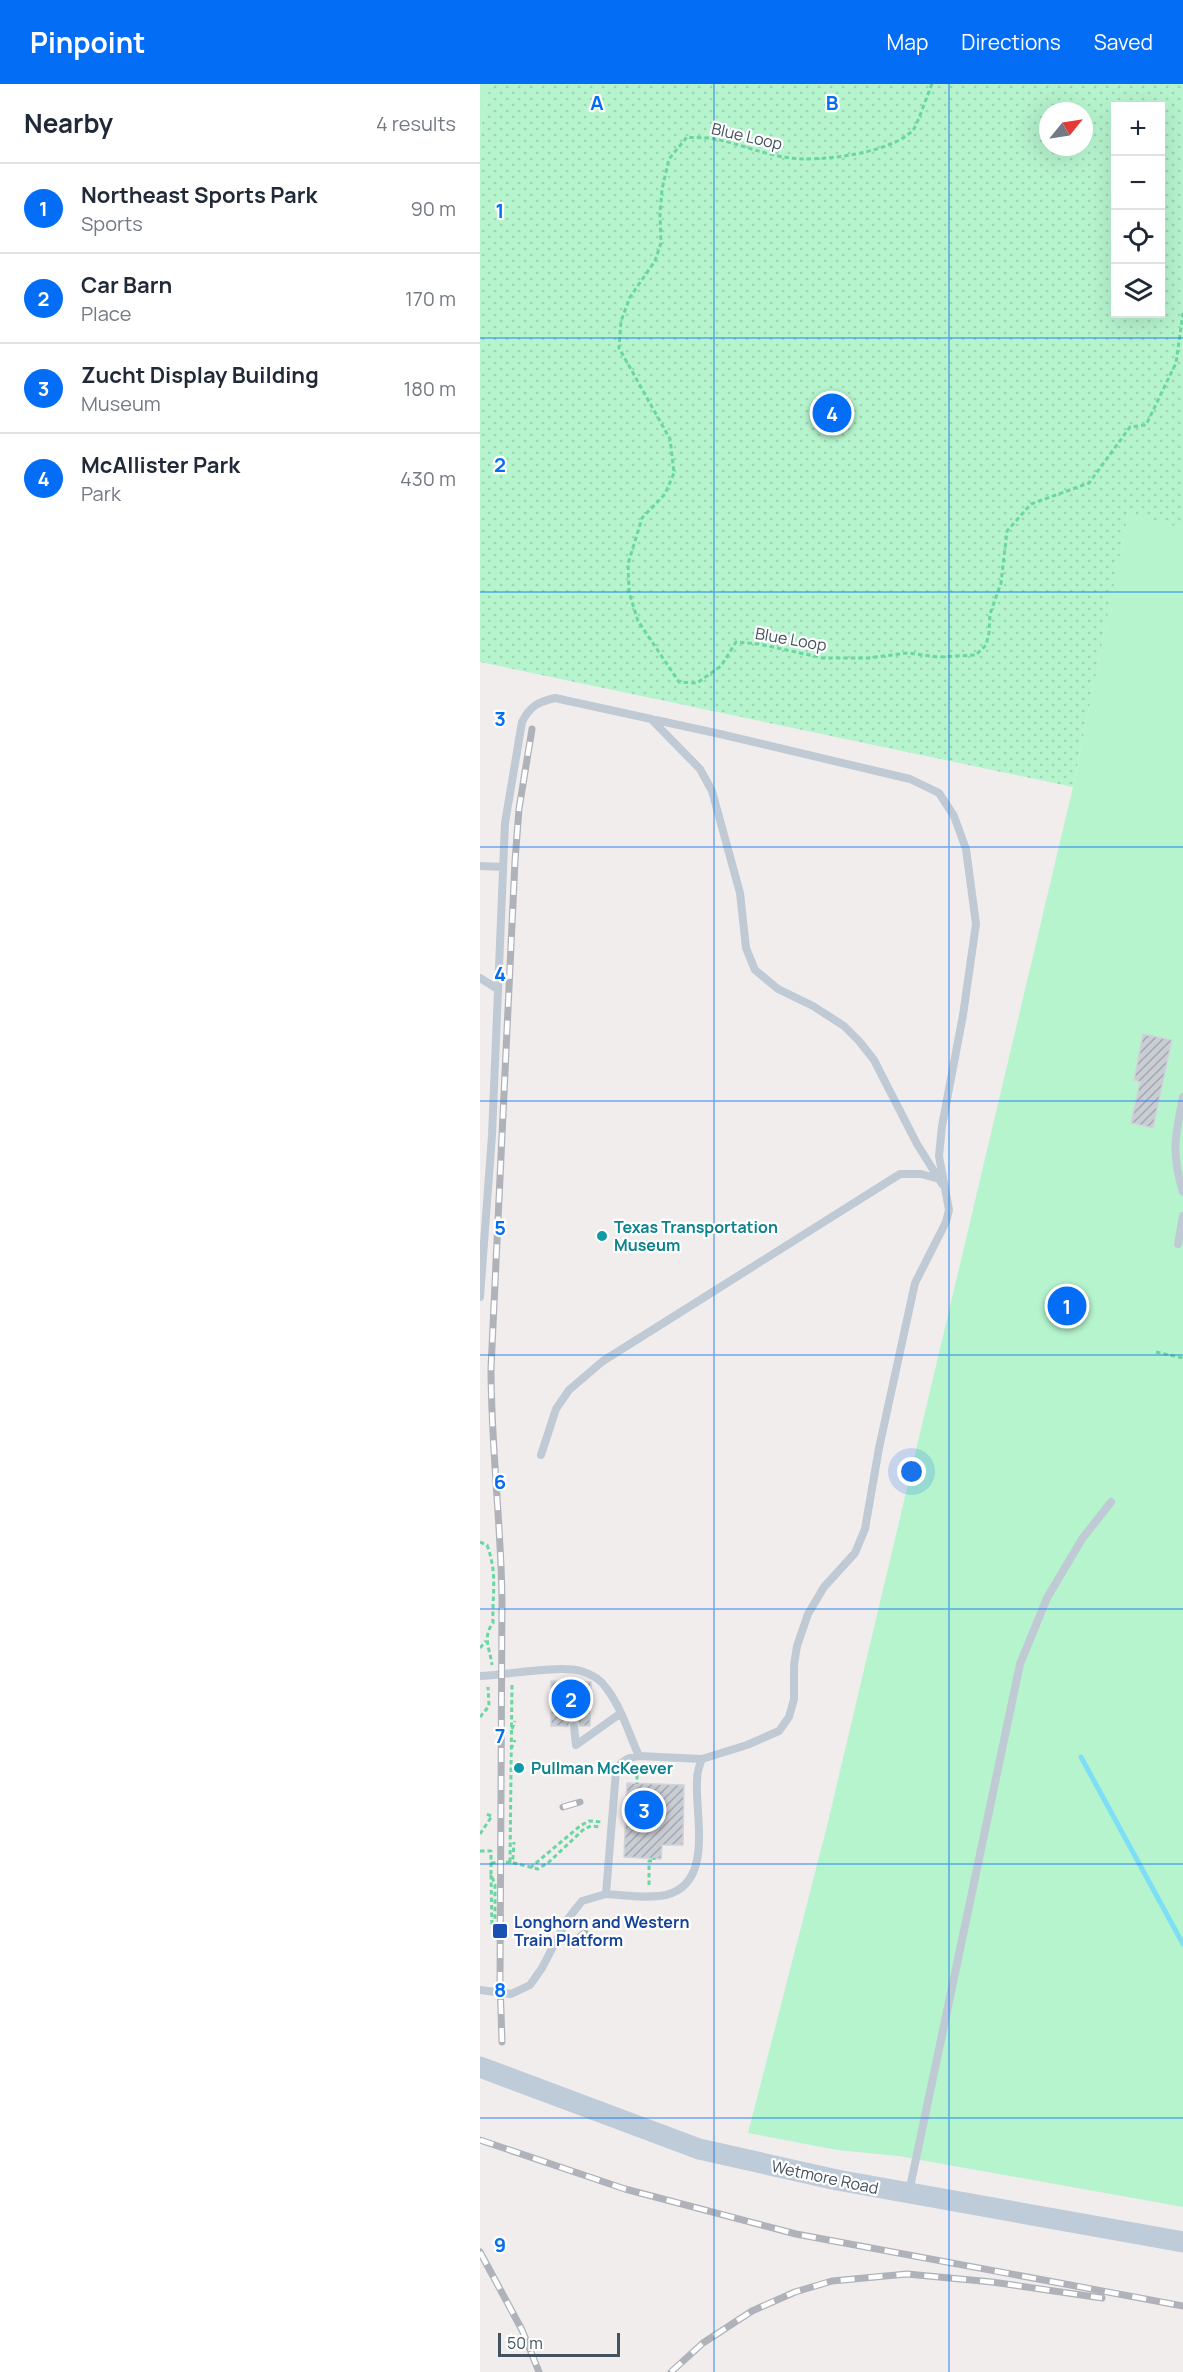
<!DOCTYPE html>
<html lang="en">
<head>
<meta charset="utf-8">
<style>
  :root { --surface:#fff; --page:#f2f2f3; --text:#1f2937; --muted:#747a83; --line:#e0e1e3; --accent:#036df5 }
  body { margin:0; font-family:Manrope,sans-serif; background:var(--page); color:var(--text) }
  .controls { position:absolute; right:18px; top:18px; display:grid; overflow:hidden; border-radius:0px; box-shadow:0 6px 24px #0002 }
  .controls button { width:54px; height:54px; display:grid; place-items:center; padding:0; border:0; border-bottom:2px solid var(--line); background:var(--surface); color:var(--text); font:30px sans-serif }
  .compass { position:absolute; left:559px; top:18px; width:54px; height:54px; border-radius:50%; background:var(--surface); box-shadow:0 6px 24px #0002; rotate:60deg }
  .scale { position:absolute; left:18px; bottom:15px; width:122px; box-sizing:border-box; padding-left:6px; border:3px solid #44515e; border-top:0; font-size:16px; line-height:21px; white-space:nowrap; color:#44515e; -webkit-text-stroke:4px #fff; paint-order:stroke }
  .you { position:absolute; left:432px; top:1388px; width:21px; height:21px; margin:-15px; border:4px solid #fff; border-radius:50%; background:#1a73e8; box-shadow:0 0 0 9px #1a73e833 }
  .badge { display:grid; place-items:center; width:39px; height:39px; border-radius:50%; background:var(--accent); color:#fff; font-size:20px; font-weight:700 }
  .pin { position:absolute; translate:-50% -50%; border:3px solid #fff; box-shadow:0 2px 6px #0006 }
  .list { margin:0; padding:0; list-style:none }
  h2 { display:flex; justify-content:space-between; align-items:center; height:78px; margin:0; padding:0 24px; font-size:26px }
  h2 small { font-size:20px; font-weight:400; color:var(--muted) }
  .list li { display:grid; grid-template-columns:39px 1fr auto; gap:18px; align-items:center; box-sizing:border-box; height:90px; padding:0 24px; border-top:2px solid var(--line) }
  .list b { display:block; font-size:22px; white-space:nowrap }
  .list p { margin:0; font-size:20px; white-space:nowrap; color:var(--muted) }
  .list em { font-size:20px; font-style:normal; color:var(--muted) }
  .icon { flex:none; width:33px; height:33px; fill:none; stroke:currentColor; stroke-width:2; stroke-linecap:round; stroke-linejoin:round }
  .map { position:relative; flex:none; width:703px; height:2288px; overflow:hidden }
  header { display:flex; align-items:center; gap:36px; box-sizing:border-box; height:84px; padding:0 30px; background:var(--accent); color:#fff }
  header strong { font-size:28px }
  nav { display:flex; gap:33px; margin-inline-start:auto; font-size:21px }
  main { display:flex }
  aside { flex:1; background:var(--surface) }
  .map>svg:first-child { display:block }
</style>
</head>
<body>
<header>
<strong>Pinpoint</strong>
<nav><a>Map</a><a>Directions</a><a>Saved</a></nav>
</header>
<main>
<aside>
<h2>Nearby<small>4 results</small></h2>
<ul class="list">
<li><span class="badge">1</span><div><b>Northeast Sports Park</b><p>Sports</p></div><em>90 m</em></li>
<li><span class="badge">2</span><div><b>Car Barn</b><p>Place</p></div><em>170 m</em></li>
<li><span class="badge">3</span><div><b>Zucht Display Building</b><p>Museum</p></div><em>180 m</em></li>
<li><span class="badge">4</span><div><b>McAllister Park</b><p>Park</p></div><em>430 m</em></li>
</ul>
</aside>
<div class="map">
<svg width="703" height="2288" viewBox="0 0 703 2288">
  <defs>
    <pattern id="park-dots" width="8" height="8" patternUnits="userSpaceOnUse" patternTransform="scale(1.5)"><rect width="8" height="8" fill="#b6f4ce"/><path d="M2 2h.1M6 6h.1" fill="none" stroke="#9ed3b3" stroke-width="1.8" stroke-linecap="round"/></pattern>
    <pattern id="building-hatch" width="6" height="6" patternUnits="userSpaceOnUse" patternTransform="scale(1.5)"><rect width="6" height="6" fill="#c9cdd4"/><path d="M-1 1l2-2M0 6l6-6M5 7l2-2" fill="none" stroke="#a5a9af"/></pattern>
  </defs>
  <rect width="100%" height="100%" fill="#f1eded"/>
  <!-- green -->
  <path fill="#b6f4ce" d="M 0,0 L 10,0 L 0,49 Z
    M 648,429 L 703,444 L 703,2123 L 418,2072 L 357,2066 L 268,2049 L 347,1742 L 593,703 Z"/>
  <!-- park -->
  <path fill="url(#park-dots)" fill-rule="evenodd" d="M 10,0 L 703,0 L 703,444 L 648,430 L 593,703 L 0,578 L 0,49 ZM 636,22 L 680,22 L 680,230 L 636,230 ZM 568,27 L 604,27 L 604,63 L 568,63 Z"/>
  <g fill="none" stroke-linecap="round" stroke-linejoin="round">
    <!-- stream -->
    <path stroke="#7edef6" stroke-width="5" d="M 601,1673 L 703,1860"/>
  </g>
  <!-- building -->
  <path fill="url(#building-hatch)" stroke="#d1d4da" stroke-width="1.5" d="M 663,950 L 692,956 L 673,1044 L 651,1039 L 660,998 L 654,996 Z
    M 71,1597 L 111,1598 L 110,1642 L 100,1642 L 98,1638 L 94,1636 L 90,1638 L 88,1642 L 71,1642 Z
    M 147,1699 L 204,1701 L 203,1761 L 182,1761 L 181,1775 L 144,1773 Z"/>
  <g fill="none" stroke-linecap="round" stroke-linejoin="round">
    <!-- path -->
    <path stroke="#6ad6a1" stroke-width="3" stroke-dasharray="4.5 3" stroke-linecap="butt" d="M 452,0 C 448,9 437,42 433,46 C 412,69 341,78 310,74 C 285,71 260,60 235,55 C 226,53 216,54 207,53 L 189,75 L 182,105 L 180,130 L 181,159 L 175,177 L 150,213 L 141,237 L 139,264 L 190,355 L 194,389 L 185,410 L 162,434 L 148,480 L 149,508 L 158,537 L 199,598 L 217,599 L 241,582 L 256,558 L 279,560 L 343,574 L 388,574 L 428,569 L 458,573 L 496,571 L 506,561 L 509,549 L 510,530 L 521,499 L 527,447 L 551,420 L 609,399 L 650,343 L 666,341 L 696,279 L 703,229
      M 676,1268 L 703,1274
      M 0,1458 L 7,1461 C 18,1491 12,1509 13,1539 C 2,1553 10,1565 12,1581
      M 0,1564 L 6,1557
      M 32,1601 L 30,1778 L 58,1785 L 69,1778 L 104,1745 L 111,1742 L 120,1743
      M 0,1633 L 9,1622 L 8,1603
      M 32,1645 L 35,1637
      M 31,1665 L 35,1656
      M 154,1685 L 157,1687 L 157,1700
      M 0,1750 L 12,1732 L 6,1730
      M 0,1767 L 11,1767 L 11,1790 L 15,1801 L 15,1839
      M 11,1779 L 30,1778 L 33,1774 L 34,1758
      M 50,1784 L 100,1742 L 109,1737 L 122,1738
      M 11,1791 L 12,1844
      M 169,1801 L 169,1777 L 174,1777 L 174,1774"/>
    <!-- lane -->
    <path stroke="#bfcad5" stroke-width="8" d="M 171,635 L 220,685 L 232,707 L 260,809 L 266,864 L 275,886 L 298,905 L 333,922 L 364,942 L 379,957 L 394,976 L 437,1060 L 462,1100
      M 0,782 L 23,783
      M 0,894 L 16,904
      M 703,1013 C 695,1053 691,1068 703,1108
      M 698,1160 L 703,1132
      M 0,1213 L 12,1051 L 25,739 L 42,638 C 50,622 58,618 75,614 L 240,650 L 430,695 L 459,709 L 474,732 L 486,765 L 496,840 L 483,931 L 462,1042 L 459,1072 L 469,1126 L 466,1138 L 435,1199 L 399,1364 L 385,1445 L 375,1469 L 344,1503 L 328,1530 L 317,1562 L 314,1581 L 314,1615 L 309,1633 L 299,1647 L 267,1661 L 222,1675 L 159,1672
      M 61,1371 L 76,1325 L 89,1306 L 123,1277 L 420,1090 L 441,1090 L 459,1095
      M 0,1592 C 25,1591 80,1581 101,1587 C 112,1590 121,1596 127,1605 C 142,1625 149,1650 159,1672 C 148,1674 141,1676 136,1687 L 126,1810 L 102,1817 L 87,1836 L 62,1884 L 50,1901 L 31,1910 L 0,1906
      M 94,1642 L 96,1661 L 141,1629
      M 126,1810 C 145,1811 167,1815 186,1811 C 234,1799 215,1732 217,1697 C 217,1689 219,1682 222,1675
      M 429,2108 L 540,1580 L 567,1514 L 602,1455 L 631,1418"/>
    <!-- secondary -->
    <path stroke="#becbd9" stroke-width="21" d="M 0,1983 L 219,2065 L 357,2096 L 703,2158"/>
    <defs>
      <path id="rail" d="M 83,1723 L 100,1718
        M 95,1857 L 105,1848
        M 22,1958 L 20,1897 L 22,1516 C 21,1438 11,1362 11,1284 L 35,777 L 39,725 L 52,645
        M 0,2056 L 145,2105 L 316,2150 L 703,2222
        M 0,2168 L 42,2246 L 59,2288
        M 191,2288 L 223,2259 L 272,2227 L 315,2208 L 352,2197 L 427,2190 L 512,2198 L 622,2214"/>
    </defs>
    <!-- rail casing -->
    <use href="#rail" stroke="#afb3b9" stroke-width="7"/>
    <!-- rail -->
    <use href="#rail" stroke="#fff" stroke-width="4.5" stroke-dasharray="14" stroke-linecap="butt"/>
  </g>
  <!-- grid -->
  <path fill="none" stroke="#036df5" stroke-width="1.5" stroke-opacity="0.55" d="M 234,0 L 234,2288M 469,0 L 469,2288M 0,254 L 703,254M 0,508 L 703,508M 0,763 L 703,763M 0,1017 L 703,1017M 0,1271 L 703,1271M 0,1525 L 703,1525M 0,1780 L 703,1780M 0,2034 L 703,2034"/>
  <!-- markers -->
  <g fill="#0f9aa8" stroke="#fff" stroke-width="2">
    <circle cx="122" cy="1152" r="6"/>
    <circle cx="39" cy="1684" r="6"/>
  </g>
  <rect fill="#1a4fb4" stroke="#fff" stroke-width="2" x="12" y="1839" width="16" height="16" rx="3"/>
  <g text-anchor="middle" dominant-baseline="central" stroke-width="4.5" stroke-linejoin="round" paint-order="stroke">
    <!-- street labels -->
    <g font-size="16" fill="#44515e" stroke="#fff">
      <text transform="translate(267 52) rotate(13)">Blue Loop</text>
      <text transform="translate(311 555) rotate(10)">Blue Loop</text>
      <text transform="translate(345 2093) rotate(12)">Wetmore Road</text>
    </g>
    <!-- culture labels -->
    <g font-size="16" font-weight="bold" fill="#0d838f" stroke="#fff" text-anchor="start">
      <text x="134" y="1143">Texas Transportation<tspan x="134" dy="18">Museum</tspan></text>
      <text x="51" y="1684">Pullman McKeever</text>
    </g>
    <!-- transit labels -->
    <g font-size="16" font-weight="bold" fill="#164399" stroke="#fff" text-anchor="start">
      <text x="34" y="1838">Longhorn and Western<tspan x="34" dy="18">Train Platform</tspan></text>
    </g>
  </g>
  <g font-size="20" text-anchor="middle" font-weight="bold" fill="#036df5" stroke="#fff" stroke-width="4.5" stroke-linejoin="round" paint-order="stroke">
    <text x="117" y="26">A</text>
    <text x="352" y="26">B</text>
    <text x="20" y="134">1</text>
    <text x="20" y="388">2</text>
    <text x="20" y="642">3</text>
    <text x="20" y="897">4</text>
    <text x="20" y="1151">5</text>
    <text x="20" y="1405">6</text>
    <text x="20" y="1659">7</text>
    <text x="20" y="1913">8</text>
    <text x="20" y="2168">9</text>
  </g>
</svg>
<div class="controls">
<button>+</button>
<button>−</button>
<button><svg class="icon" aria-label="locate" viewBox="0 0 24 24"><circle cx="12" cy="12" r="6"/><path d="M12 2v4M12 18v4M2 12h4M18 12h4"/></svg></button>
<button><svg class="icon" aria-label="layers" viewBox="0 0 24 24"><path d="M12 4l9 5-9 5-9-5zM3 14l9 5 9-5"/></svg></button>
</div>
<svg class="compass" viewBox="-18 -18 36 36"><path d="M0-13l5 13h-10z" fill="#e53935"/><path d="M0 13l5-13h-10z" fill="#747a83"/></svg>
<div class="scale">50 m</div>
<div class="you"></div>
<div class="pin badge" style="left:587px;top:1222px">1</div>
<div class="pin badge" style="left:91px;top:1615px">2</div>
<div class="pin badge" style="left:164px;top:1726px">3</div>
<div class="pin badge" style="left:352px;top:329px">4</div>
</div>
</main>
</body>
</html>
